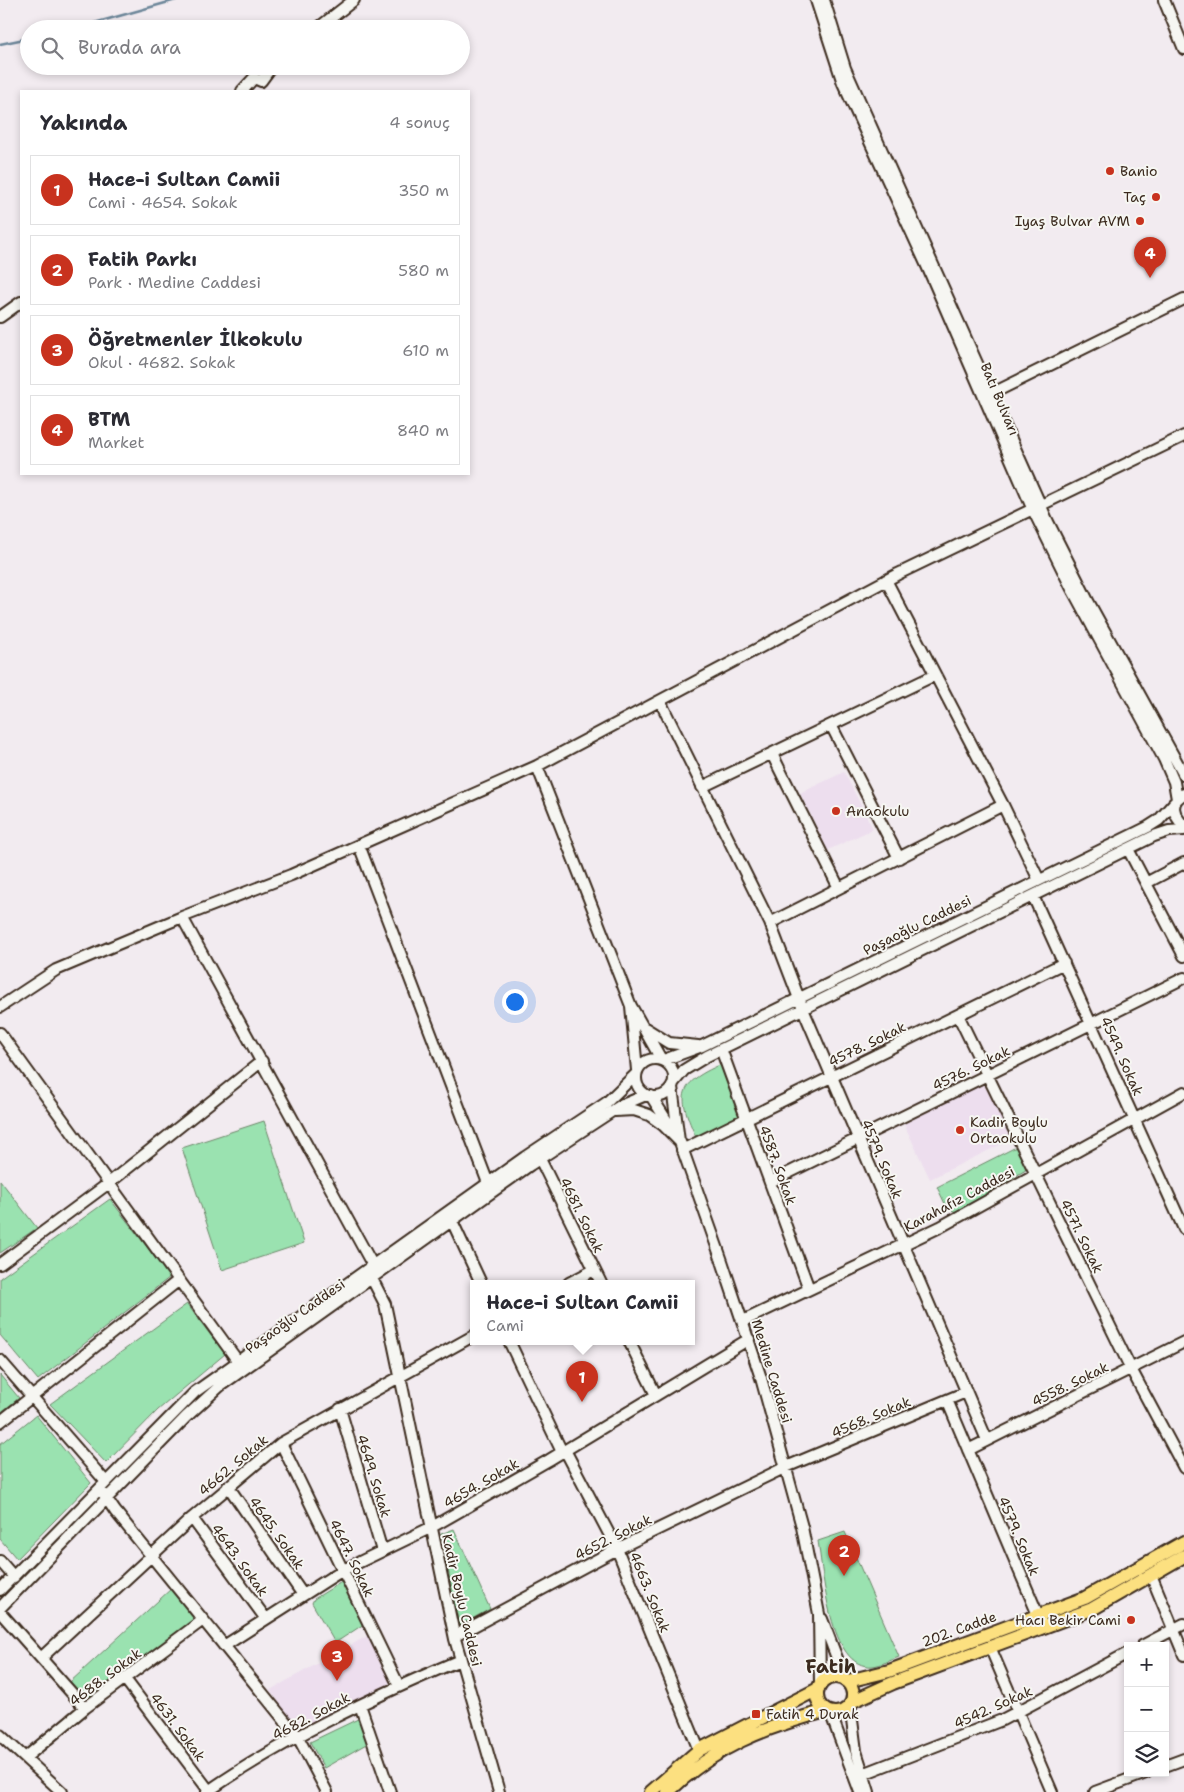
<!DOCTYPE html>
<html lang="tr">
<head>
<meta charset="utf-8">
<style>
  :root { --surface:#fff; --page:#f7f7f7; --text:#2b2b33; --muted:#7c7c81; --line:#e1e1e2; --accent:#c8321e }
  body { margin:0; font-family:"Shantell Sans",sans-serif; background:var(--page); color:var(--text) }
  .controls { position:absolute; right:15px; bottom:15px; display:grid; overflow:hidden; border-radius:0px; box-shadow:0 2px 8px #0003 }
  .controls button { width:45px; height:45px; display:grid; place-items:center; padding:0; border:0; border-bottom:1px solid var(--line); background:var(--surface); color:var(--text); font:25px sans-serif }
  .you { position:absolute; left:514px; top:1001px; width:18px; height:18px; margin:-12px; border:4px solid #fff; border-radius:50%; background:#1a73e8; box-shadow:0 0 0 8px #1a73e833 }
  .badge { display:grid; place-items:center; width:32px; height:32px; border-radius:50%; background:var(--accent); color:#fff; font-size:16px; font-weight:700 }
  .pin { position:absolute; translate:-50% -41px; filter:drop-shadow(0 1px 2px #0008) }
  .pin::after { content:''; position:absolute; top:26px; width:18px; height:15px; background:inherit; clip-path:polygon(0 0,100% 0,50% 100%) }
  .popup { position:absolute; left:470px; top:1280px; width:225px; height:65px; box-sizing:border-box; display:grid; place-content:center; border-radius:0px; background:var(--surface); filter:drop-shadow(0 1px 4px #0005); font-size:16px; white-space:nowrap; color:var(--muted) }
  .popup b { font-size:19px; color:var(--text) }
  .popup::after { content:''; position:absolute; left:50%; top:100%; margin-left:-10px; border:10px solid transparent; border-top-color:var(--surface) }
  .list { margin:0; padding:0; list-style:none }
  h2 { display:flex; justify-content:space-between; align-items:center; height:65px; margin:0; padding:0 20px; font-size:21px }
  h2 small { font-size:16px; font-weight:400; color:var(--muted) }
  .list li { display:grid; grid-template-columns:32px 1fr auto; gap:15px; align-items:center; box-sizing:border-box; height:70px; margin:0 10px 10px; padding:0 10px; border:1px solid var(--line); border-radius:0px }
  .list b { display:block; font-size:19px; white-space:nowrap }
  .list p { margin:0; font-size:16px; white-space:nowrap; color:var(--muted) }
  .list em { font-size:16px; font-style:normal; color:var(--muted) }
  .icon { flex:none; width:28px; height:28px; fill:none; stroke:currentColor; stroke-width:2; stroke-linecap:round; stroke-linejoin:round }
  .map { position:relative; flex:none; width:1184px; height:1792px; overflow:hidden }
  .search { position:absolute; background:var(--surface); box-shadow:0 2px 8px #0003; left:20px; top:20px; width:450px; height:55px; display:flex; align-items:center; gap:12px; box-sizing:border-box; padding:0 18px; border-radius:28px; color:var(--muted); font-size:19px }
  .panel { position:absolute; background:var(--surface); box-shadow:0 2px 8px #0003; left:20px; top:90px; width:450px; height:385px; border-radius:0px }
  .map>svg:first-child { display:block }
</style>
</head>
<body>
<div class="map">
<svg width="1184" height="1792" viewBox="0 0 1184 1792">
  <rect width="100%" height="100%" fill="#f2ebf0"/>
  <filter id="ink" filterUnits="userSpaceOnUse"><feTurbulence type="fractalNoise" baseFrequency=".02" numOctaves="2"/><feDisplacementMap in="SourceGraphic" scale="10" xChannelSelector="R" yChannelSelector="G"/><feConvolveMatrix kernelMatrix="1 2 1 2 8 2 1 2 1" color-interpolation-filters="sRGB"/></filter>
  <g filter="url(#ink)">
    <!-- built -->
    <path fill="#eddeee" d="M 844,772 L 873,829 L 828,850 L 800,793 Z
      M 985,1082 L 1016,1137 L 930,1179 L 904,1124 Z
      M 369,1635 L 387,1670 L 390,1679 L 388,1686 L 308,1727 L 296,1726 L 270,1690 Z"/>
    <!-- green -->
    <path fill="#9ae2b0" stroke="#6a8667" d="M 722,1064 L 743,1119 L 698,1142 C 679,1098 673,1085 722,1064 Z
      M 264,1121 L 304,1243 L 222,1270 L 182,1148 Z
      M 1020,1145 L 1034,1165 L 956,1212 L 947,1208 L 937,1187 Z
      M 0,1180 L 37,1228 L 0,1253 Z
      M 110,1199 L 170,1277 L 38,1380 L 0,1335 L 0,1278 Z
      M 187,1304 L 225,1354 L 158,1410 L 106,1463 L 50,1404 Z
      M 0,1375 L 19,1398 L 0,1413 Z
      M 36,1415 L 91,1483 L 17,1559 L 0,1539 L 0,1444 Z
      M 454,1529 L 490,1609 L 459,1626 L 441,1534 Z
      M 845,1532 L 899,1657 C 891,1660 881,1665 873,1666 C 829,1671 823,1570 818,1541 Z
      M 343,1581 L 364,1624 L 335,1643 L 312,1603 L 314,1599 Z
      M 172,1588 L 198,1620 L 87,1703 L 69,1683 Z
      M 360,1718 L 368,1743 L 324,1768 L 310,1742 Z"/>
    <g fill="none" stroke-linecap="round" stroke-linejoin="round">
      <!-- stream -->
      <path stroke="#6c8699" stroke-width="2.5" d="M 73,29 L 176,0
        M 0,44 L 29,38"/>
      <defs>
        <path id="minor" d="M 816,0 L 843,83 L 927,266 L 1033,510 L 1071,587 L 1164,759 L 1174,782 L 1177,799
          M 824,0 L 845,68 L 1048,522 L 1089,603 L 1184,775
          M 1164,0 L 1184,49
          M 317,29 L 354,0
          M 242,91 L 254,78 L 261,81 L 272,66
          M 0,317 L 21,302
          M 991,394 L 1184,299
          M 886,580 L 1003,805 L 1039,880
          M 660,701 L 770,923 L 803,1009 L 987,1440
          M 831,725 L 899,858
          M 772,754 L 839,888
          M 537,766 L 631,1006
          M 702,787 L 935,675
          M 1184,794 C 1168,802 1174,816 1184,826
          M 359,845 L 488,1183
          M 1128,849 L 1184,956
          M 1146,883 L 1184,863
          M 1033,896 L 1184,1229
          M 182,917 L 372,1264
          M 770,923 L 1003,805
          M 0,1007 L 56,970 L 182,917 L 291,875 L 537,766 L 898,574 L 1184,436
          M 958,1015 L 1131,1369 L 1184,1468
          M 645,1028 L 669,1043 L 698,1046
          M 0,1033 L 237,1360
          M 721,1049 L 809,1289
          M636 1078a19 19 0 1 1 38 0a19 19 0 1 1-38 0Z
          M 664,1060 L 702,1046 L 1148,827 L 1159,820 L 1174,803
          M 637,1070 L 631,1006 L 661,1059
          M 674,1082 L 684,1070 L 707,1056 L 1154,836 L 1169,831 L 1184,830
          M 672,1087 L 679,1141
          M 651,1096 L 672,1129
          M 615,1111 L 634,1110 L 649,1115 L 663,1125 L 680,1142 L 722,1261 L 761,1378 L 802,1527 L 819,1614 L 820,1684
          M 682,1150 L 1064,963
          M 540,1159 L 601,1283
          M 770,1182 L 1184,978
          M 452,1221 L 481,1283
          M 0,1264 L 109,1183 L 262,1061
          M 369,1273 L 385,1304 L 455,1639 L 499,1792
          M 569,1283 L 594,1270
          M 743,1321 L 940,1227 L 1184,1092
          M 509,1341 L 562,1452
          M 629,1341 L 656,1395
          M 0,1360 L 106,1482
          M 947,1400 L 1041,1622
          M 340,1409 L 382,1551
          M 0,1422 L 179,1280
          M 281,1443 L 399,1686
          M 565,1450 L 617,1549 L 699,1750
          M 968,1450 L 1184,1342
          M 228,1486 L 303,1595
          M 103,1493 L 115,1511 L 298,1737 L 327,1792
          M 192,1518 L 266,1619
          M 0,1561 L 14,1577
          M 1151,1575 L 1184,1655
          M 0,1590 L 195,1392 L 525,1157 L 606,1103 L 636,1074
          M 0,1608 L 186,1417 L 220,1386 L 530,1165 L 620,1106 L 646,1095
          M 0,1612 L 85,1708
          M 822,1619 L 845,1679
          M 455,1636 L 617,1549 L 786,1467 L 966,1392
          M 224,1646 L 341,1571 L 432,1527 L 549,1460 L 749,1339
          M 1142,1646 L 1184,1624
          M 990,1647 L 1052,1792
          M 41,1658 L 192,1518 L 281,1443 L 473,1336
          M 125,1679 L 210,1792
          M 360,1705 L 390,1792
          M 850,1705 L 856,1751 L 869,1792
          M 830,1712 L 860,1792
          M 0,1735 L 62,1792
          M 25,1758 L 85,1708 L 203,1620
          M 1165,1766 L 1184,1759
          M 863,1774 L 1002,1720 L 1128,1653
          M 207,1792 C 285,1738 373,1697 460,1660
          M 1095,1792 L 1146,1773"/>
        <path id="major" d="M817 1695a18 18 0 1 1 36 0a18 18 0 1 1-36 0Z
          M 848,1681 L 889,1671 L 1085,1598 L 1184,1542
          M 853,1701 L 893,1683 L 1092,1609 L 1184,1556
          M 651,1792 L 699,1750 L 818,1689
          M 668,1792 C 716,1746 762,1728 826,1711"/>
      </defs>
      <!-- minor casing -->
      <use href="#minor" stroke="#3b2a1e" stroke-width="14"/>
      <!-- major casing -->
      <use href="#major" stroke="#3b2a1e" stroke-width="16"/>
      <!-- minor -->
      <use href="#minor" stroke="#f6f6f2" stroke-width="10"/>
      <!-- major -->
      <use href="#major" stroke="#fce080" stroke-width="12"/>
    </g>
  </g>
  <!-- markers -->
  <g fill="#c8321e" stroke="#f6f6f2" stroke-width="2">
    <circle cx="1110" cy="171" r="5"/>
    <circle cx="1156" cy="197" r="5"/>
    <circle cx="1140" cy="221" r="5"/>
    <circle cx="836" cy="811" r="5"/>
    <circle cx="960" cy="1130" r="5"/>
    <circle cx="1131" cy="1620" r="5"/>
    <rect x="751" y="1709" width="10" height="10" rx="2.5"/>
  </g>
  <g text-anchor="middle" dominant-baseline="central" stroke-width="4" stroke-linejoin="round" paint-order="stroke">
    <!-- poi labels -->
    <g font-size="14" fill="#3b2a1e" stroke="#f6f6f2" text-anchor="start">
      <text x="1120" y="171">Banio</text>
      <text x="1146" y="197" text-anchor="end">Taç</text>
      <text x="1130" y="221" text-anchor="end">Iyaş Bulvar AVM</text>
      <text x="846" y="811">Anaokulu</text>
      <text x="970" y="1122">Kadir Boylu<tspan x="970" dy="16">Ortaokulu</tspan></text>
      <text x="1121" y="1620" text-anchor="end">Hacı Bekir Cami</text>
      <text x="766" y="1714">Fatih 4 Durak</text>
    </g>
    <!-- street labels -->
    <g font-size="14" fill="#3b2a1e" stroke="#f6f6f2">
      <text transform="translate(1000 399) rotate(67)">Batı Bulvarı</text>
      <text transform="translate(917 925) rotate(-26)">Paşaoğlu Caddesi</text>
      <text transform="translate(867 1044) rotate(-26)">4578. Sokak</text>
      <text transform="translate(1122 1056) rotate(66)">4549. Sokak</text>
      <text transform="translate(971 1068) rotate(-26)">4576. Sokak</text>
      <text transform="translate(882 1159) rotate(67)">4579. Sokak</text>
      <text transform="translate(778 1165) rotate(70)">4587. Sokak</text>
      <text transform="translate(959 1199) rotate(-28)">Karahafız Caddesi</text>
      <text transform="translate(582 1215) rotate(64)">4681. Sokak</text>
      <text transform="translate(1082 1236) rotate(64)">4571. Sokak</text>
      <text transform="translate(295 1316) rotate(-35)">Paşaoğlu Caddesi</text>
      <text transform="translate(772 1371) rotate(73)">Medine Caddesi</text>
      <text transform="translate(1070 1384) rotate(-26)">4558. Sokak</text>
      <text transform="translate(871 1417) rotate(-23)">4568. Sokak</text>
      <text transform="translate(233 1465) rotate(-40)">4662. Sokak</text>
      <text transform="translate(374 1476) rotate(73)">4649. Sokak</text>
      <text transform="translate(481 1483) rotate(-30)">4654. Sokak</text>
      <text transform="translate(277 1533) rotate(55)">4645. Sokak</text>
      <text transform="translate(1019 1536) rotate(67)">4579. Sokak</text>
      <text transform="translate(613 1537) rotate(-27)">4652. Sokak</text>
      <text transform="translate(352 1558) rotate(64)">4647. Sokak</text>
      <text transform="translate(240 1560) rotate(54)">4643. Sokak</text>
      <text transform="translate(650 1592) rotate(68)">4663. Sokak</text>
      <text transform="translate(462 1600) rotate(77)">Kadir Boylu Caddesi</text>
      <text transform="translate(959 1629) rotate(-20)">202. Cadde</text>
      <text transform="translate(105 1677) rotate(-37)">4688. Sokak</text>
      <text transform="translate(993 1707) rotate(-24)">4542. Sokak</text>
      <text transform="translate(311 1716) rotate(-28)">4682. Sokak</text>
      <text transform="translate(178 1727) rotate(53)">4631. Sokak</text>
    </g>
    <!-- district labels -->
    <g font-size="19" font-weight="bold" fill="#3b2a1e" stroke="#f6f6f2">
      <text x="831" y="1666">Fatih</text>
    </g>
  </g>
</svg>
<div class="controls">
<button>+</button>
<button>−</button>
<button><svg class="icon" aria-label="layers" viewBox="0 0 24 24"><path d="M12 4l9 5-9 5-9-5zM3 14l9 5 9-5"/></svg></button>
</div>
<div class="you"></div>
<div class="pin badge" style="left:582px;top:1402px">1</div>
<div class="popup"><b>Hace-i Sultan Camii</b>Cami</div>
<div class="pin badge" style="left:844px;top:1576px">2</div>
<div class="pin badge" style="left:337px;top:1681px">3</div>
<div class="pin badge" style="left:1150px;top:278px">4</div>
<div class="search"><svg class="icon" aria-label="search" viewBox="0 0 24 24"><circle cx="10" cy="10" r="6"/><path d="M15 15l6 6"/></svg>Burada ara</div>
<section class="panel">
<h2>Yakında<small>4 sonuç</small></h2>
<ul class="list">
<li><span class="badge">1</span><div><b>Hace-i Sultan Camii</b><p>Cami · 4654. Sokak</p></div><em>350 m</em></li>
<li><span class="badge">2</span><div><b>Fatih Parkı</b><p>Park · Medine Caddesi</p></div><em>580 m</em></li>
<li><span class="badge">3</span><div><b>Öğretmenler İlkokulu</b><p>Okul · 4682. Sokak</p></div><em>610 m</em></li>
<li><span class="badge">4</span><div><b>BTM</b><p>Market</p></div><em>840 m</em></li>
</ul>
</section>
</div>
</body>
</html>
